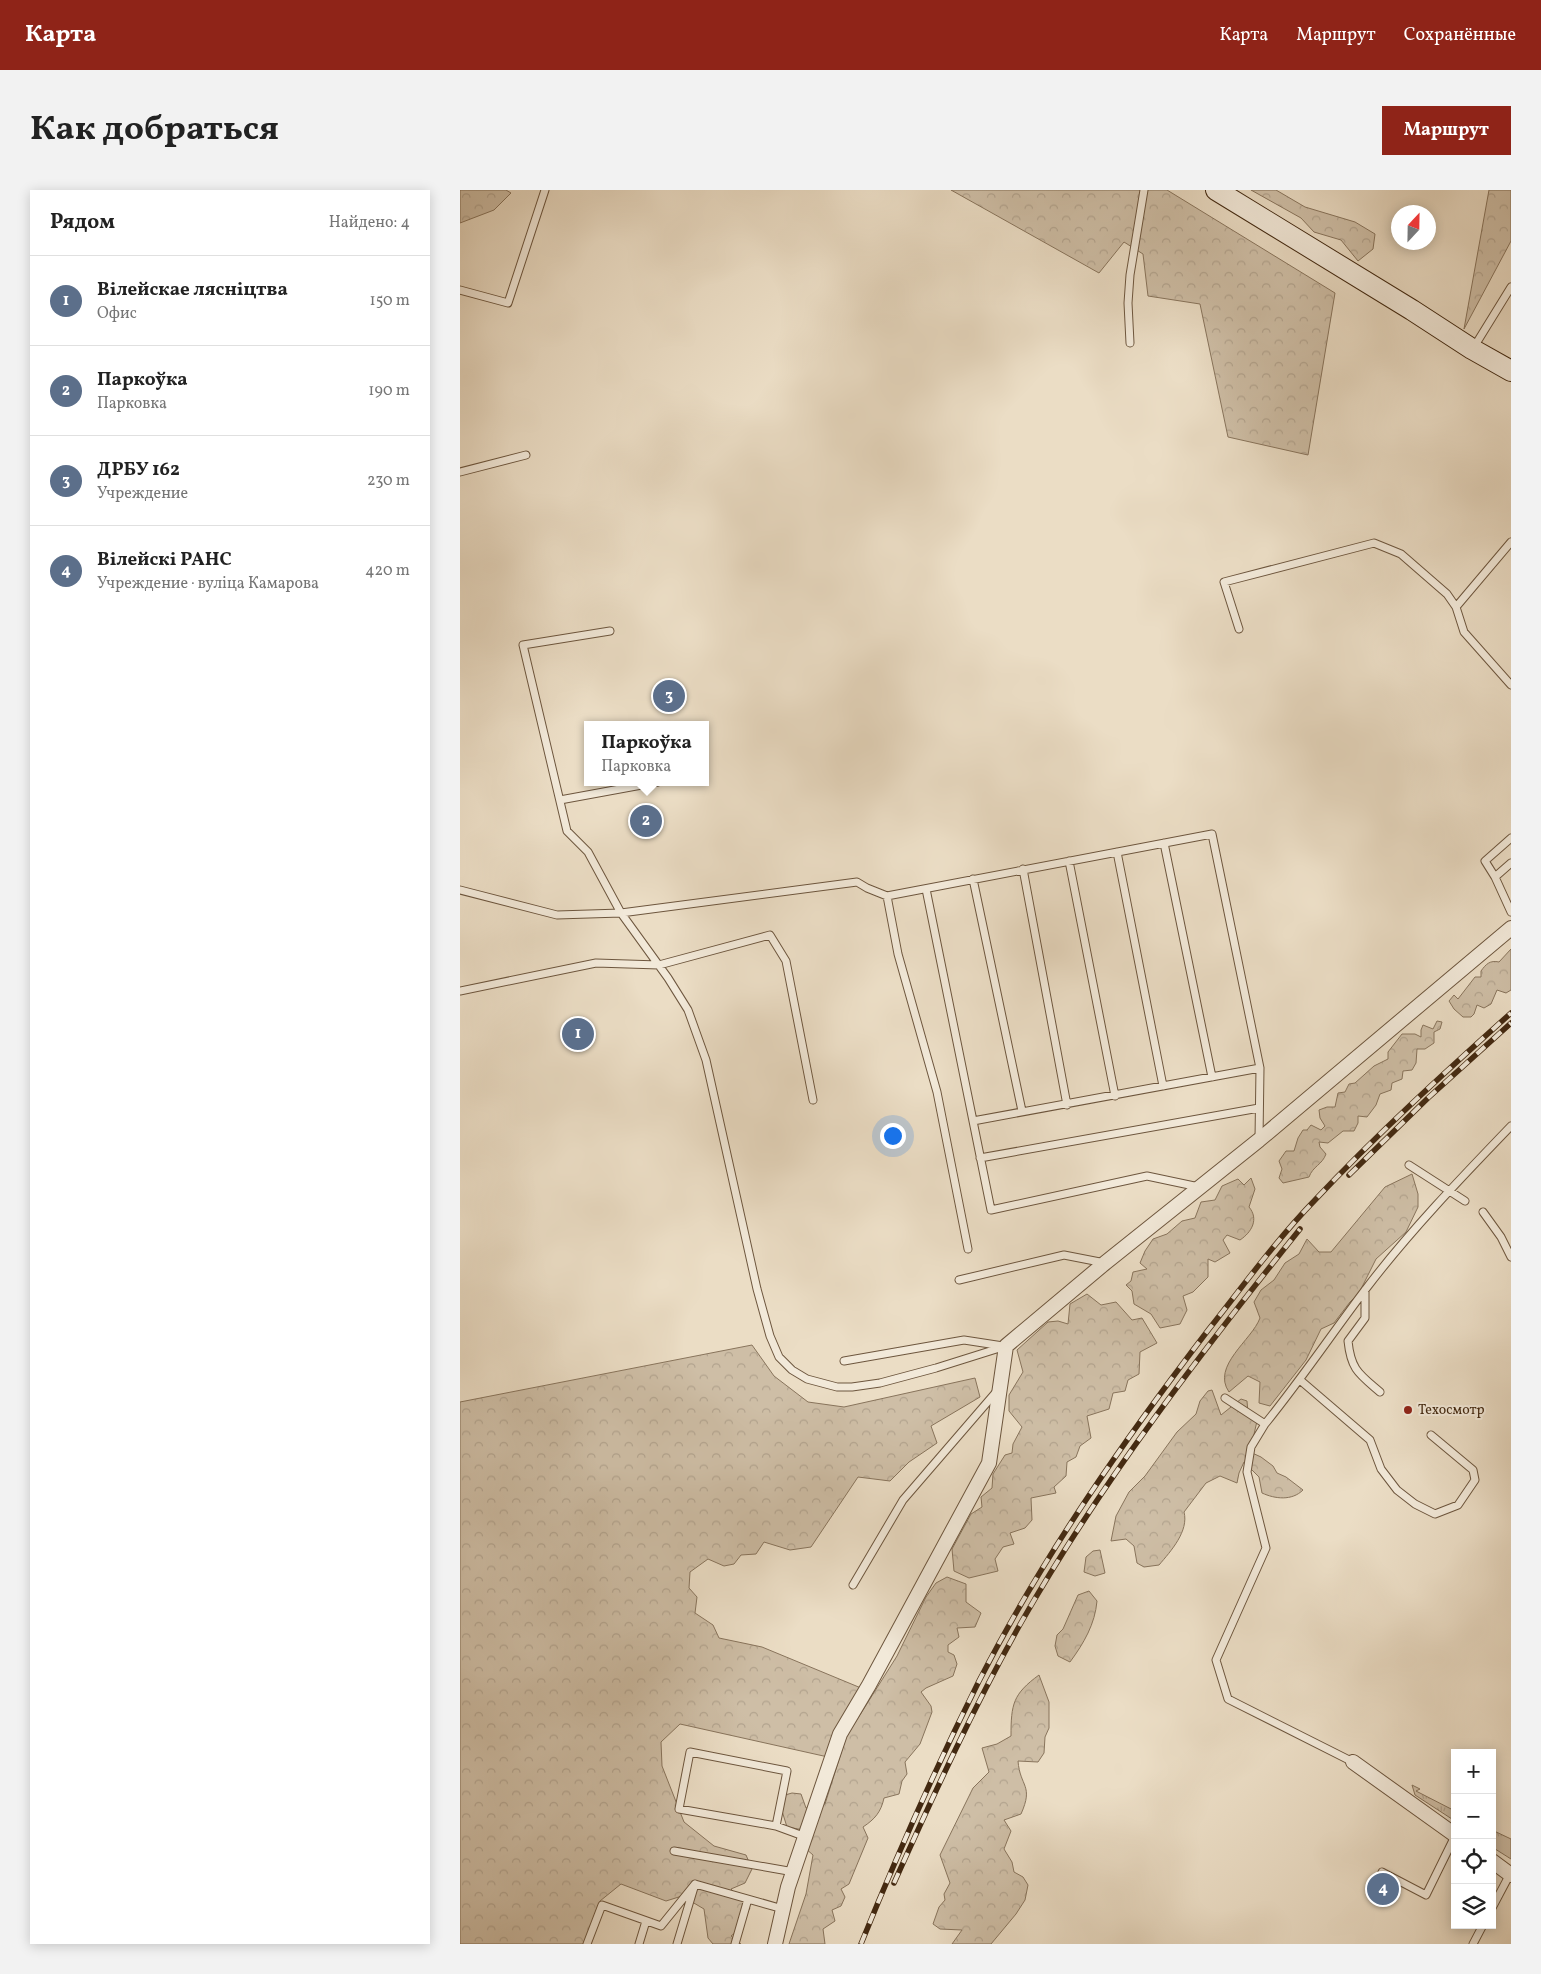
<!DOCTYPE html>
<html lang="ru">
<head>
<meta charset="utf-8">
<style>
  :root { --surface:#fff; --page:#f2f2f2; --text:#222; --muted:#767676; --line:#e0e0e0; --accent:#8f2418 }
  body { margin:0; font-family:Vollkorn,serif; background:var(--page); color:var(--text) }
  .controls { position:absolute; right:15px; bottom:15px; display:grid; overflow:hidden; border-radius:0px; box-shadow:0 2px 12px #0003 }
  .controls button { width:45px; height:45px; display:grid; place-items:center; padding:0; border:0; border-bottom:1px solid var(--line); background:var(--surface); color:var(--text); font:25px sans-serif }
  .compass { position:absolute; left:931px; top:15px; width:45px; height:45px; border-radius:50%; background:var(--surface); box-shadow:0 2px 12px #0003; rotate:22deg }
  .you { position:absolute; left:432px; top:945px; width:18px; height:18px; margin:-12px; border:4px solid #fff; border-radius:50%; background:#1a73e8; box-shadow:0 0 0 8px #1a73e833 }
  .badge { display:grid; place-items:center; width:32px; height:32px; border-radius:50%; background:var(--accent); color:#fff; font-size:16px; font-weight:700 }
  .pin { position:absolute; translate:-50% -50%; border:2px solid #fff; box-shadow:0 1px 5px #0006 }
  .popup { position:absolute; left:124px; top:531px; width:125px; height:65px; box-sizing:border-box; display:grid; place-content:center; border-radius:0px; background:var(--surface); filter:drop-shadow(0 1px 4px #0005); font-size:16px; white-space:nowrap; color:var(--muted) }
  .popup b { font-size:19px; color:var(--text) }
  .popup::after { content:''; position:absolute; left:50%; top:100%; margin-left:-10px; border:10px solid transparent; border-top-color:var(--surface) }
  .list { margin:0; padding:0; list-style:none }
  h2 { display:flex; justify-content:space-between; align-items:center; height:65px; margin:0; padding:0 20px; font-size:21px }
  h2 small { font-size:16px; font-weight:400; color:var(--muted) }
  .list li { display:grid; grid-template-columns:32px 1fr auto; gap:15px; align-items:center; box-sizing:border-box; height:90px; padding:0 20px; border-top:1px solid var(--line) }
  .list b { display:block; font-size:19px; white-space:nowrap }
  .list p { margin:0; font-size:16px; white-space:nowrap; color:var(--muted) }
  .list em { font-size:16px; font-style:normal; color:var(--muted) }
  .icon { flex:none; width:28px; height:28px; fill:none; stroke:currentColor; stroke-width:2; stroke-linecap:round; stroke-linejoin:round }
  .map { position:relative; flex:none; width:1051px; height:1754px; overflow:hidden; border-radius:0px }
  header { display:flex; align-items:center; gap:30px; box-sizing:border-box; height:70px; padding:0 25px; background:var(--accent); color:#fff }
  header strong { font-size:24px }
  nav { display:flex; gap:28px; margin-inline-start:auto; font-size:18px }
  .intro { display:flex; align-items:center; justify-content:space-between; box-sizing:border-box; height:120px; padding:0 30px }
  h1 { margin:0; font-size:35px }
  .button { padding:12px 22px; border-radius:0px; background:var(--accent); color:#fff; font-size:18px; font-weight:700 }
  main { display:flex; gap:30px; padding:0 30px }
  aside { flex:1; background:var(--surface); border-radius:0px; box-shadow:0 2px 12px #0003 }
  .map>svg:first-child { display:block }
</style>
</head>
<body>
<header>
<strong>Карта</strong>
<nav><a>Карта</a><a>Маршрут</a><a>Сохранённые</a></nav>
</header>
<div class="intro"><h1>Как добраться</h1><a class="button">Маршрут</a></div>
<main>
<aside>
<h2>Рядом<small>Найдено: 4</small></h2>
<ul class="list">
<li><span class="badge" style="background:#5c6f8a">1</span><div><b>Вілейскае лясніцтва</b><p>Офис</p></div><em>150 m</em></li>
<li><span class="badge" style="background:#5c6f8a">2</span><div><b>Паркоўка</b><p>Парковка</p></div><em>190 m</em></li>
<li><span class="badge" style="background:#5c6f8a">3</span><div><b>ДРБУ 162</b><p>Учреждение</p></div><em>230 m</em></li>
<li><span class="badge" style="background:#5c6f8a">4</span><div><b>Вілейскі РАНС</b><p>Учреждение · вуліца Камарова</p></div><em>420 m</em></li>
</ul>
</aside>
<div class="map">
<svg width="1051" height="1754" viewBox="0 0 1051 1754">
  <defs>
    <pattern id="grass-tufts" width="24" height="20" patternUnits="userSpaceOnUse" patternTransform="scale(1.25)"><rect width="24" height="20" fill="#cebea6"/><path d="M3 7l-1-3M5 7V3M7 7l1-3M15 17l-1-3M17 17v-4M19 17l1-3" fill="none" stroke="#b2a38e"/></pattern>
    <pattern id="forest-crowns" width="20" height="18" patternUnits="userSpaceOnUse" patternTransform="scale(1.25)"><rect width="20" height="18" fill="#cebea6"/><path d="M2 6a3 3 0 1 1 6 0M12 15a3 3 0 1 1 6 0" fill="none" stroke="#b2a38e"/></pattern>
  </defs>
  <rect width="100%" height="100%" fill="#ebddc5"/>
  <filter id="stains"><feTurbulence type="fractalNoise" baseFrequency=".004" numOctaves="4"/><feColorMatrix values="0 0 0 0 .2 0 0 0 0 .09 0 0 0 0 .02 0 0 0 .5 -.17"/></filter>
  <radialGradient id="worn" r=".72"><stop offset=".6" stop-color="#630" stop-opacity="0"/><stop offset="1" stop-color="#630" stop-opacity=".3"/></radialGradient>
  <!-- grass -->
  <path fill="url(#grass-tufts)" stroke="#88745c" d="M 952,1595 L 960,1599 L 956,1601 L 995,1621 L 995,1631 L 955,1605 Z
    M 1032,1640 L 1051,1649 L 1051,1669 L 1032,1657 Z"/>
  <!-- forest -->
  <path fill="url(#forest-crowns)" stroke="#88745c" d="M 0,0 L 46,0 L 51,3 L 34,20 L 0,33 Z
    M 491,0 L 707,0 L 875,103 L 848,265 L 768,247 L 740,114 L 688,106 L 683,64 L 664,52 L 639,83 Z
    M 791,0 L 816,0 L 845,17 L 895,32 L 915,44 L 913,59 L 898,71 L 881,50 L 854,42 L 841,28 Z
    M 1029,0 L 1051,0 L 1051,51 L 1004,139 Z
    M 1051,759 L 1051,800 L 1046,803 L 1037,800 L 1031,814 L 1024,818 L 1017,815 L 1014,824 L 1011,827 L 1003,827 L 994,819 L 989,811 L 994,805 L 998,809 L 1015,787 L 1021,787 L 1021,781 C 1026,774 1030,770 1039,772 Z
    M 977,831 L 982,832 L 980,839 L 974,842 L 974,853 L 965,859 L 957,859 L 956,873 L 952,880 L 943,881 L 942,889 L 932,893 L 931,900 L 920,904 L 916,915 L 907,927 L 898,926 L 898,933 L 894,941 L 883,941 L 868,953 L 859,952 L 860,957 L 866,964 C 862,975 853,976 849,987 L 823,993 L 819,988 L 822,979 L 819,971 L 826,961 L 834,961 L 838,948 L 843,940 L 847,940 L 851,935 L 861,940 L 865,936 L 860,928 L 859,920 L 867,917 L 875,917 L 878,903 L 885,902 L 889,894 L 895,893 L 914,876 L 928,869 L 928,862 L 942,844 L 955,844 L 961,847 L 961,840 L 963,835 L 973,839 Z
    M 952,984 L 958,1004 L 958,1017 L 946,1042 L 916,1069 L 899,1103 L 890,1112 L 874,1133 L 861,1139 L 846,1170 L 810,1216 L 799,1213 L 800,1192 L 788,1186 L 769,1202 C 751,1176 792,1150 800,1128 L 794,1112 L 801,1100 L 814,1090 L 825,1073 L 839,1064 L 847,1049 L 859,1062 L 871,1062 L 925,997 Z
    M 791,988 L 795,999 L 789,1017 C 799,1029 792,1042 780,1050 L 767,1045 L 763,1050 L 770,1063 L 755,1072 L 748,1069 L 748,1087 L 733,1102 L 723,1106 L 727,1120 L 720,1134 L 700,1138 L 691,1124 L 674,1114 L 672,1101 L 666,1095 L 671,1091 L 673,1082 L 687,1079 L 680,1073 L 685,1061 L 693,1049 L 707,1044 L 722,1031 L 735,1028 L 741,1012 L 755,1010 L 762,996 L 778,989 L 784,995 Z
    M 627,1104 L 641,1115 L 656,1112 L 672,1130 L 682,1128 L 697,1153 L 680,1162 L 679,1184 L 668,1190 L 665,1201 L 653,1203 L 649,1219 L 627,1226 L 631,1248 L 620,1256 L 616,1267 L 607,1272 L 606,1286 L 594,1297 L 596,1303 L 571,1308 L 572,1330 L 565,1338 L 550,1343 L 554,1354 L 543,1357 L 535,1369 L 538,1381 L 509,1388 L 494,1381 L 492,1359 L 511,1324 L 522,1317 L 521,1307 L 532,1298 L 533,1284 L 545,1265 L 552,1263 L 553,1254 L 562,1237 L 549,1221 L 549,1205 L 563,1182 L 557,1160 L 588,1132 L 598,1131 L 608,1134 L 610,1114 Z
    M 292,1155 L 314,1186 L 348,1212 L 384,1217 L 515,1188 L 520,1207 L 471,1236 L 477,1253 L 449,1272 L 430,1291 L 398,1287 L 351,1357 L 330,1360 L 304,1352 L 296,1364 L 281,1365 L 274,1374 L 264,1376 L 248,1369 L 230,1382 L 229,1398 L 237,1407 L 235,1423 L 253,1435 L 259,1448 L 302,1457 L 401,1498 L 368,1567 L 220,1534 L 201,1552 L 202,1576 L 224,1632 L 254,1656 L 286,1665 L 292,1679 L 285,1693 L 271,1699 L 290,1718 L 276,1742 L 271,1746 L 281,1754 L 253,1754 L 248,1748 L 244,1719 L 222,1706 L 206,1711 L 161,1694 L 140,1711 L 124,1754 L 0,1754 L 0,1212 Z
    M 752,1200 L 761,1225 L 781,1209 L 787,1211 L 788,1223 L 797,1231 L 790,1262 L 801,1267 L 813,1276 L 817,1283 L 826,1287 L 843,1300 C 832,1311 815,1309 802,1303 L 799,1287 L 784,1272 L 779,1283 L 777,1293 L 760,1286 L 746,1293 L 724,1322 C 729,1341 711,1361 699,1375 L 684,1377 L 677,1373 L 674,1356 L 666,1349 L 651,1351 L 656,1326 L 669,1302 L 685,1286 L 717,1242 L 736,1224 L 740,1211 L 748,1201 Z
    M 640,1360 L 645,1383 L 635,1386 L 624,1382 L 626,1367 L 633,1361 Z
    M 487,1387 L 506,1394 L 506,1412 L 521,1423 L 515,1437 L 497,1438 L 499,1447 L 488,1455 L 488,1462 L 494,1465 L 497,1474 L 493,1486 L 466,1498 L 461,1502 L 471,1516 L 472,1522 L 460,1554 L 445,1572 L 447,1584 L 442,1591 L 439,1604 L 424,1608 C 421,1622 415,1629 403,1637 L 408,1648 L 389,1694 L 381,1699 L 385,1707 L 381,1716 L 372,1720 L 375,1731 L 363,1739 L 365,1754 L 329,1754 L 346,1704 L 353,1665 L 338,1652 L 344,1640 L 327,1637 L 322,1621 L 325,1605 L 332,1603 L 341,1604 L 346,1618 L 365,1614 L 386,1547 L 437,1466 L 466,1407 L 476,1393 Z
    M 629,1401 L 637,1411 C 635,1434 624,1453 610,1472 L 598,1466 L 595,1456 L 597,1445 L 603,1439 L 618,1405 Z
    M 579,1485 L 589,1512 L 589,1538 L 585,1547 L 584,1563 L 578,1572 L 558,1571 C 560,1597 574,1595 561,1624 L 544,1630 L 551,1641 L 544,1659 L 552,1672 L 554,1682 L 563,1687 L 568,1695 L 565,1710 L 556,1724 L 531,1754 L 492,1754 L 502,1740 L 480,1739 L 473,1734 L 479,1717 L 485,1710 L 484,1704 L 490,1693 L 480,1665 L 513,1598 L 529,1582 L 522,1558 L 537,1554 L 551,1546 C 551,1514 553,1504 579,1485 Z"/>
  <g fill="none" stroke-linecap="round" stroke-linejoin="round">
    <defs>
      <path id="lane" d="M 0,100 L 48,113 L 85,0
        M 670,153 L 668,113 L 670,85 L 684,0
        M 1014,157 L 1051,97
        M 0,282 L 66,265
        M 1051,352 L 996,417 L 1004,442 L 1051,495
        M 779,439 L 764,392 L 914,353 L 941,364 L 987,404 L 996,417
        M 150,441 L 63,455 L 107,641 L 128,662 L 161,723 L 208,788 L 228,820 L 246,870 L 297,1099 L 310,1146 L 319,1167 L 332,1180 L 347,1189 L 377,1197 L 392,1197 L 420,1193 L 476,1178 L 546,1156
        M 100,610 L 198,592
        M 704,653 L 752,887
        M 657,662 L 703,896
        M 609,671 L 655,906
        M 1051,673 L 1035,687 L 1051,722
        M 563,679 L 607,915
        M 1035,687 L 1025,671 L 1051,648
        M 513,689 L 562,921
        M 466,699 L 513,931 L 800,878
        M 0,700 L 97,725 L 161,723 L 397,692 L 407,698 L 427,706 L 752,644 L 800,878 L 799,949
        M 427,706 L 438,764 L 477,902 L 508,1059
        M 0,801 L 136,773 L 199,775 L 310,745 L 326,771 L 353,910
        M 513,931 L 531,1020 L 687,986 L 739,997
        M 520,968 L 799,918
        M 949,975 L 1005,1011
        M 1023,1022 L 1041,1047 L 1051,1067
        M 499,1090 L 604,1065 L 645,1073
        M 905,1100 L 905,1128 L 888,1151 C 891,1180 899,1184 920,1202
        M 384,1171 L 504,1150 L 543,1156
        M 840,1190 L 910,1250 L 921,1279 L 937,1300 L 955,1314 L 975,1324 L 998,1315 L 1015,1290 L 1013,1280 L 971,1245
        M 765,1208 L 805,1234 C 840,1191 871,1145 905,1100 C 949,1042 1000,989 1051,936
        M 805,1234 L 791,1257 L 787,1282 L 806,1358 L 756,1470 L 768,1509 L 893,1572
        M 393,1395 L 443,1310 L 537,1201
        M 316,1636 L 327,1581 L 230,1562 L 219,1619 L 316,1636 L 346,1647
        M 214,1661 L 334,1682
        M 922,1682 L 966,1705 L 995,1646
        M 1032,1718 L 1050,1684
        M 127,1754 L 142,1715 L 201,1736 L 235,1694
        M 179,1754 L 186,1731
        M 217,1754 L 235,1694 L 323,1719
        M 275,1754 L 288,1709
        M 1013,1754 L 1023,1735"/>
      <path id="street" d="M 893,1572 L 995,1645
        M 1032,1671 L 1051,1685
        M 315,1754 L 328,1697 L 380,1544 L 409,1495 L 529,1273 L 546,1156 L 645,1073 L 799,950 L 1051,738"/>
      <path id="secondary" d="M 756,0 L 952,120 L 1012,159 L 1051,181"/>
    </defs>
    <!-- lane casing -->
    <use href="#lane" stroke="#6d563e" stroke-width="9"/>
    <!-- street casing -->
    <use href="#street" stroke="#6d563e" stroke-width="16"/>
    <!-- secondary casing -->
    <use href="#secondary" stroke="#432911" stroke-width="22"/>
    <!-- lane -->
    <use href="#lane" stroke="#f2e9d9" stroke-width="7"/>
    <!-- street -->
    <use href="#street" stroke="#f2e9d9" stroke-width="14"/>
    <!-- secondary -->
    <use href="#secondary" stroke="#f2e9d9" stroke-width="20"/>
    <defs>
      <path id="rail" d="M 889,985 L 968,908 L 1051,833
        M 434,1693 C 474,1604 514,1516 562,1431 C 642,1291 740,1164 840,1039
        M 401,1754 C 437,1665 476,1577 519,1491 C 583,1366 664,1250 749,1139 C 783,1096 817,1049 855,1010 C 917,944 984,883 1051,823"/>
    </defs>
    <!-- rail casing -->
    <use href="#rail" stroke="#432911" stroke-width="5.5"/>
    <!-- rail -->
    <use href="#rail" stroke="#f2e9d9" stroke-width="4" stroke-dasharray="11" stroke-linecap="butt"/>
  </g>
  <!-- markers -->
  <circle fill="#8f2418" stroke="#f2e9d9" stroke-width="2" cx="948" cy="1220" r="5"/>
  <g text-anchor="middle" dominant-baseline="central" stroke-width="4" stroke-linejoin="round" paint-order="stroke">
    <!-- poi labels -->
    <g font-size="14" fill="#432911" stroke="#f2e9d9" text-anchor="start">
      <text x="958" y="1220">Техосмотр</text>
    </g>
  </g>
  <rect width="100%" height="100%" filter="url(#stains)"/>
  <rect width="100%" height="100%" fill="url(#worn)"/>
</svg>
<div class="controls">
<button>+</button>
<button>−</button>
<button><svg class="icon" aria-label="locate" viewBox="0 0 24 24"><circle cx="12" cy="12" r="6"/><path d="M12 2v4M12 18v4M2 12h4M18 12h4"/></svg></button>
<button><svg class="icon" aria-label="layers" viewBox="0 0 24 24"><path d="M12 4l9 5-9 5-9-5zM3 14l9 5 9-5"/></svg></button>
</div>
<svg class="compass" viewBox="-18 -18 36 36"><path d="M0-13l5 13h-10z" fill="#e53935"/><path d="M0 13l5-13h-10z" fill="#767676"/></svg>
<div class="you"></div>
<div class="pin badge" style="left:118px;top:844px;background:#5c6f8a">1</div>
<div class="pin badge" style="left:186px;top:631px;background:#5c6f8a">2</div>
<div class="popup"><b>Паркоўка</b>Парковка</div>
<div class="pin badge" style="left:209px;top:506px;background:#5c6f8a">3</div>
<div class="pin badge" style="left:923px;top:1699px;background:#5c6f8a">4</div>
</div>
</main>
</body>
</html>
